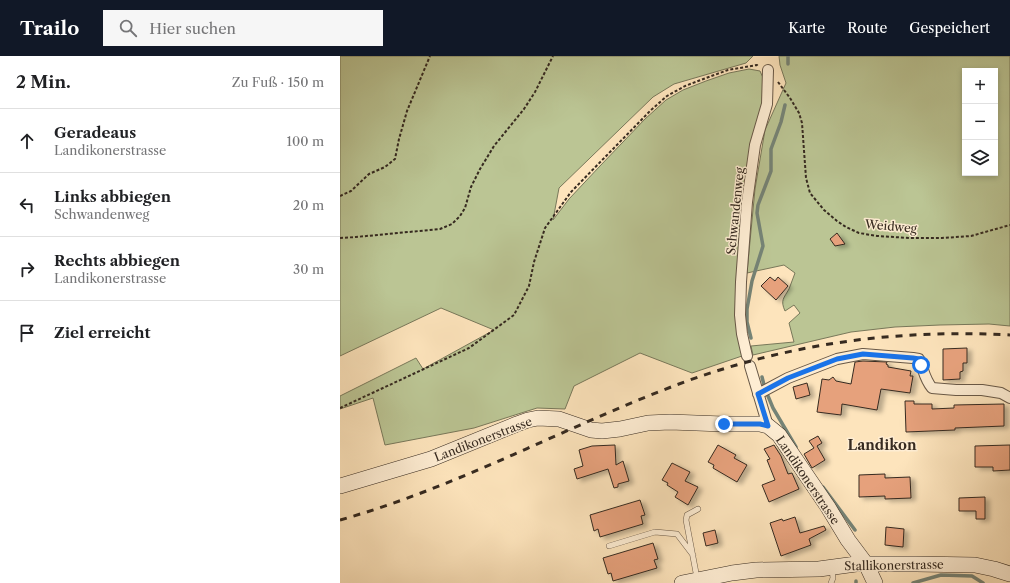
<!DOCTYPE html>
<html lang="de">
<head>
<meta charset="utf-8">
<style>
  :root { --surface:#fff; --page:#f6f6f6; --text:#202124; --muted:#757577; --line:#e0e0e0; --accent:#111827 }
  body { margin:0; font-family:"Libre Caslon Text",serif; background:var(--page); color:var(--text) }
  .controls { position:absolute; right:12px; top:12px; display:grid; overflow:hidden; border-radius:0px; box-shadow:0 2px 6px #0003 }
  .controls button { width:36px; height:36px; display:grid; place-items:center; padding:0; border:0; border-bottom:1px solid var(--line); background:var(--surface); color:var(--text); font:20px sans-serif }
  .stop { position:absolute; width:12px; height:12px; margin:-9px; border:3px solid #1a73e8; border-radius:50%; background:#fff }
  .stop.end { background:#1a73e8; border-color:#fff; box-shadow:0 1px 4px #0008 }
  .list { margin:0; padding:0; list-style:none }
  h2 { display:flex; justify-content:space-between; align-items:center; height:52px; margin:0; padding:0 16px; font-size:17px }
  h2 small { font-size:13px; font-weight:400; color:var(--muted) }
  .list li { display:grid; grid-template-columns:26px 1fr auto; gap:12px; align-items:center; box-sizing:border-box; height:64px; padding:0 16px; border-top:1px solid var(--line) }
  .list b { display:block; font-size:15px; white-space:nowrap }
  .list p { margin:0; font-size:13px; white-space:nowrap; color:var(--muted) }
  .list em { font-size:13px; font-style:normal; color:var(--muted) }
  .icon { flex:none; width:22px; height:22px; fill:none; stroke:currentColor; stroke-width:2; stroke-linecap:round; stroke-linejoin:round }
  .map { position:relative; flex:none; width:670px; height:527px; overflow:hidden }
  header { display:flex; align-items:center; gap:24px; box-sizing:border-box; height:56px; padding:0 20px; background:var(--accent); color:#fff }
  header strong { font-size:19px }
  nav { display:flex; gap:22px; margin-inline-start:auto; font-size:14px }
  .search { width:280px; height:36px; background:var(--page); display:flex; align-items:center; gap:10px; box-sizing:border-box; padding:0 14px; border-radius:0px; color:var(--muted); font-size:15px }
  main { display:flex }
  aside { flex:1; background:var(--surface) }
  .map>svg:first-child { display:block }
</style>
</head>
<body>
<header>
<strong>Trailo</strong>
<div class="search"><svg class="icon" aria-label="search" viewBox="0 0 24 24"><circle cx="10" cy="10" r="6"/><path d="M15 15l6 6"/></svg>Hier suchen</div>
<nav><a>Karte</a><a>Route</a><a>Gespeichert</a></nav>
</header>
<main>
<aside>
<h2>2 Min.<small>Zu Fuß · 150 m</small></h2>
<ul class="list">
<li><svg class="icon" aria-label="ahead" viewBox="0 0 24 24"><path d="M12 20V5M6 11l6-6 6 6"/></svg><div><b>Geradeaus</b><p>Landikonerstrasse</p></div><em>100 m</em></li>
<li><svg class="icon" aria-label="left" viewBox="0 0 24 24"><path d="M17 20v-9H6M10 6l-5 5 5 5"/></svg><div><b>Links abbiegen</b><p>Schwandenweg</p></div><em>20 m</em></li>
<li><svg class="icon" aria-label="right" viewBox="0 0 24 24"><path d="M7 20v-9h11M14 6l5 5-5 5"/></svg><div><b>Rechts abbiegen</b><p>Landikonerstrasse</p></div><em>30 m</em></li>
<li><svg class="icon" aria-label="arrive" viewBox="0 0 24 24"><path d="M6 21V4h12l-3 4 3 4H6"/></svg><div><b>Ziel erreicht</b></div></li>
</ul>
</aside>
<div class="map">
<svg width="670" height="527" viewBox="0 0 670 527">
  <defs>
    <filter id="shadow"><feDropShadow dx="4.5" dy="2.5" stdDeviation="2" flood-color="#0004"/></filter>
  </defs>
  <rect width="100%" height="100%" fill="#fde4bc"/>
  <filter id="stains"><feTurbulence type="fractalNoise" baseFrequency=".005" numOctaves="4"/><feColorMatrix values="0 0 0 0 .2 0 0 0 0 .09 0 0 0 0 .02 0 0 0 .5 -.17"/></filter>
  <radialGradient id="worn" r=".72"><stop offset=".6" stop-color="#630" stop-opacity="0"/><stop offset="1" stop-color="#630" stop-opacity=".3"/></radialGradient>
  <!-- green -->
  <path fill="#bbc594" stroke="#78785a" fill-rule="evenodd" d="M 0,0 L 413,0 L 406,7 L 334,28 L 313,41 L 219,132 L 213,164 L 229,143 L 260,110 L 305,63 L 326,44 L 343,34 L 366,25 L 389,17 L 409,13 L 420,15 L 424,24 L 423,50 L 404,140 L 402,300 L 352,317 L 300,297 L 234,330 L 225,353 L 197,352 L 134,372 L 45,389 L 33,342 L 0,353 L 0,340 L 76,302 L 83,313 L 154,274 L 101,252 L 0,300 Z
    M 439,0 L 670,0 L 670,270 L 649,268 L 600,269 L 555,271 L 511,276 L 413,299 L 411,290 L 454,286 L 449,267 L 460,257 L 454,249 L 445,255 C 440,244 444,242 449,233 C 451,228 453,222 455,217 L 444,209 L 407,217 L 415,133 L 425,74 L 446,27 L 440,9 ZM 625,15 L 655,15 L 655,117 L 625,117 Z"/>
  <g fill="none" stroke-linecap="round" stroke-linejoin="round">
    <!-- stream -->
    <path stroke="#758376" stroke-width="3.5" d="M 448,8 L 448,0
      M 411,282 L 407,266 L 407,253 L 412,225 L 423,190 L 417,157 L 418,149 L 431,115 L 431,93 L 441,66 L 445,49
      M 422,321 L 424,329
      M 428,340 L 433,352 L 456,391
      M 483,431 L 515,474
      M 516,527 L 516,525
      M 573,527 L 601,519 L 632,520 L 643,527"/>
  </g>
  <!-- building -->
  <path fill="#e6a17b" stroke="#362a20" filter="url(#shadow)" d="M 497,177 L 505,188 L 495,190 L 490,183 Z
    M 430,221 L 435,225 L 438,221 L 448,230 L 436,244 L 421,230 Z
    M 627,292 L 627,307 L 623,307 L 623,315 L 620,316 L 620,323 L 603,324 L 603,293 Z
    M 523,305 L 547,306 L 546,308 L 548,309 L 548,311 L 571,315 L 570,320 L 573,320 L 570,337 L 541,333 L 537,354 L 502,348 L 501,359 L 477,356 L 482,323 L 489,324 L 493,321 L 496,325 L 511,328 L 515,306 Z
    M 467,327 L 470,339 L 456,343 L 453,331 Z
    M 565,345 L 574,345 L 574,348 L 592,348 L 592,353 L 614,352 L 614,349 L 664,348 L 664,370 L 615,372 L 615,374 L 566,376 Z
    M 478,380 L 482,387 L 477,390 L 485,404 L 472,412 L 464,398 L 474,392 L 469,385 Z
    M 275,389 L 276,409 L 283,405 L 289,425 L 278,428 L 278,431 L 274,432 L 268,413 L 237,423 L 234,413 L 243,410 L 239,394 L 252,390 Z
    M 378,389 L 396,399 L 394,402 L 407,409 L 397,426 L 373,412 L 374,409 L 368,406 Z
    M 434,389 L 441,400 L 448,418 L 452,417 L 459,433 L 429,446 L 422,429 L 435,424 L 427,404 L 430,403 L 424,393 Z
    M 670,389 L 670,414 L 653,415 L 653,411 L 635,411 L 635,390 Z
    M 332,407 L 350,416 L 345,425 L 358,431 L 348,449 L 335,441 L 338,436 L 327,429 L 328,427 L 322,424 Z
    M 545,418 L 545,422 L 570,421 L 571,442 L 545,443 L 545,440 L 519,441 L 519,419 Z
    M 645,441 L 645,463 L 636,463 L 636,455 L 619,455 L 619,442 Z
    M 300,444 L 305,459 L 301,460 L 303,468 L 260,481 L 258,473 L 254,475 L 250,459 Z
    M 455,461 L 460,477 L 484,470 L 486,474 L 469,483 L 471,489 L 441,500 L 430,467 L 442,463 L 443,465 Z
    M 546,471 L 564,473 L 563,491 L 545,489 Z
    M 375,474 L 378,487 L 366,490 L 363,477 Z
    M 313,487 L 318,503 L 314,504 L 317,512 L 273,525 L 271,517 L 268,518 L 263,502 Z"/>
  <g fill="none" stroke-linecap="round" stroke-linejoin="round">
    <defs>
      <path id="lane" d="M 269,490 L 315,476 L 337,478 L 353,499
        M 357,522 L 346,464 L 347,459 L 358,453
        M 491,527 L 493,522 L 492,513"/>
      <path id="street" d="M 407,300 L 402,278 L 400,259 L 401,226 L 407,146 L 415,89 L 427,48 L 428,14
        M 410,310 L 428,370
        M 418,338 L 448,322 L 497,303 L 523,298 L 573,302 L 579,303 C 584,314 584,322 592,332 L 616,334 L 642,334 L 661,337 L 670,342"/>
      <path id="secondary" d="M 0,430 L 91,403 L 177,368 L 188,364 L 198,362 L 219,363 L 251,374 L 262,375 L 280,373 L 308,367 L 330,366 L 383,368 L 420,368 L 428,370 L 439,379 L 488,451 L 508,484 L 526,508 L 535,527
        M 342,527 L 392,517 L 416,514 L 479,513 L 516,508 L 576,508 L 635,509 L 654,513 L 670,518"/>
    </defs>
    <!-- lane casing -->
    <use href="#lane" stroke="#685847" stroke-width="6"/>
    <!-- street casing -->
    <use href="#street" stroke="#685847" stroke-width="12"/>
    <!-- secondary casing -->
    <use href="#secondary" stroke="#362a20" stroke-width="16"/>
    <!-- path -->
    <path stroke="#362a20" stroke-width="2" stroke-dasharray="3 2" stroke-linecap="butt" d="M 438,26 L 450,42 L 459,57 L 462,67 L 466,122 L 470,137 L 484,154 L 497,165 L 506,171 L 519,177 L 537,180 L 569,182 L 602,182 L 631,180 L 670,169
      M 0,140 L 11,135 L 29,118 L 45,111 L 55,103 L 59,83 L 67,55 L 90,0
      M 0,182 L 16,181 L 100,173 L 112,168 L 120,160 L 125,152 L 131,131 L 140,113 L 154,90 L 184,53 L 195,36 L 213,0
      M 0,352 L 129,292 L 174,259 L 189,230 L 194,206 L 205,172 L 231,136 L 311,54 L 327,40 L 345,30 L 366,22 L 388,14 L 417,9 L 418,10"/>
    <!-- lane -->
    <use href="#lane" stroke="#feedd3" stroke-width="5"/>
    <!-- street -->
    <use href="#street" stroke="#feedd3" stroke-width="10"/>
    <!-- secondary -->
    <use href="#secondary" stroke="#feedd3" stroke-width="15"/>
    <!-- rail -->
    <path stroke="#362a20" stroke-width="3" stroke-dasharray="7 7" stroke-linecap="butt" d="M 0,464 C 121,430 230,368 347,325 C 453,287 558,273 670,279"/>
  </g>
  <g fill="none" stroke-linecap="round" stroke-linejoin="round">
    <!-- route -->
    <path stroke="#1a73e8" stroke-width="5" d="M 384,368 L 420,368 L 428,370 L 418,338 L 448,322 L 497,303 L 523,298 L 573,302 L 579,303 L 581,309"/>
  </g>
  <g text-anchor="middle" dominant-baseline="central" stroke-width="3" stroke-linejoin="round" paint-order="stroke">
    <!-- street labels -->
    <g font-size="12" fill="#362a20" stroke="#feedd3">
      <text transform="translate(395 155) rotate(-84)">Schwandenweg</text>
      <text transform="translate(551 170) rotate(5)">Weidweg</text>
      <text transform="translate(143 383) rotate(-21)">Landikonerstrasse</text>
      <text transform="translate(468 424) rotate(56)">Landikonerstrasse</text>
      <text transform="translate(554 509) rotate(-1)">Stallikonerstrasse</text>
    </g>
    <!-- quarter labels -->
    <g font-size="14" font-weight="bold" fill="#362a20" stroke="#feedd3">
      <text x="542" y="389">Landikon</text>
    </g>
  </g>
  <rect width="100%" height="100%" filter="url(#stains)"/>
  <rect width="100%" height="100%" fill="url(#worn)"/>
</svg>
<div class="controls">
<button>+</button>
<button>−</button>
<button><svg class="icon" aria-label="layers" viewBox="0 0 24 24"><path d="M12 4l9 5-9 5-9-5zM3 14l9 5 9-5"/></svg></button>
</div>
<div class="stop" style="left:581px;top:309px"></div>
<div class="stop end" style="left:384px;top:368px"></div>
</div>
</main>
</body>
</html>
